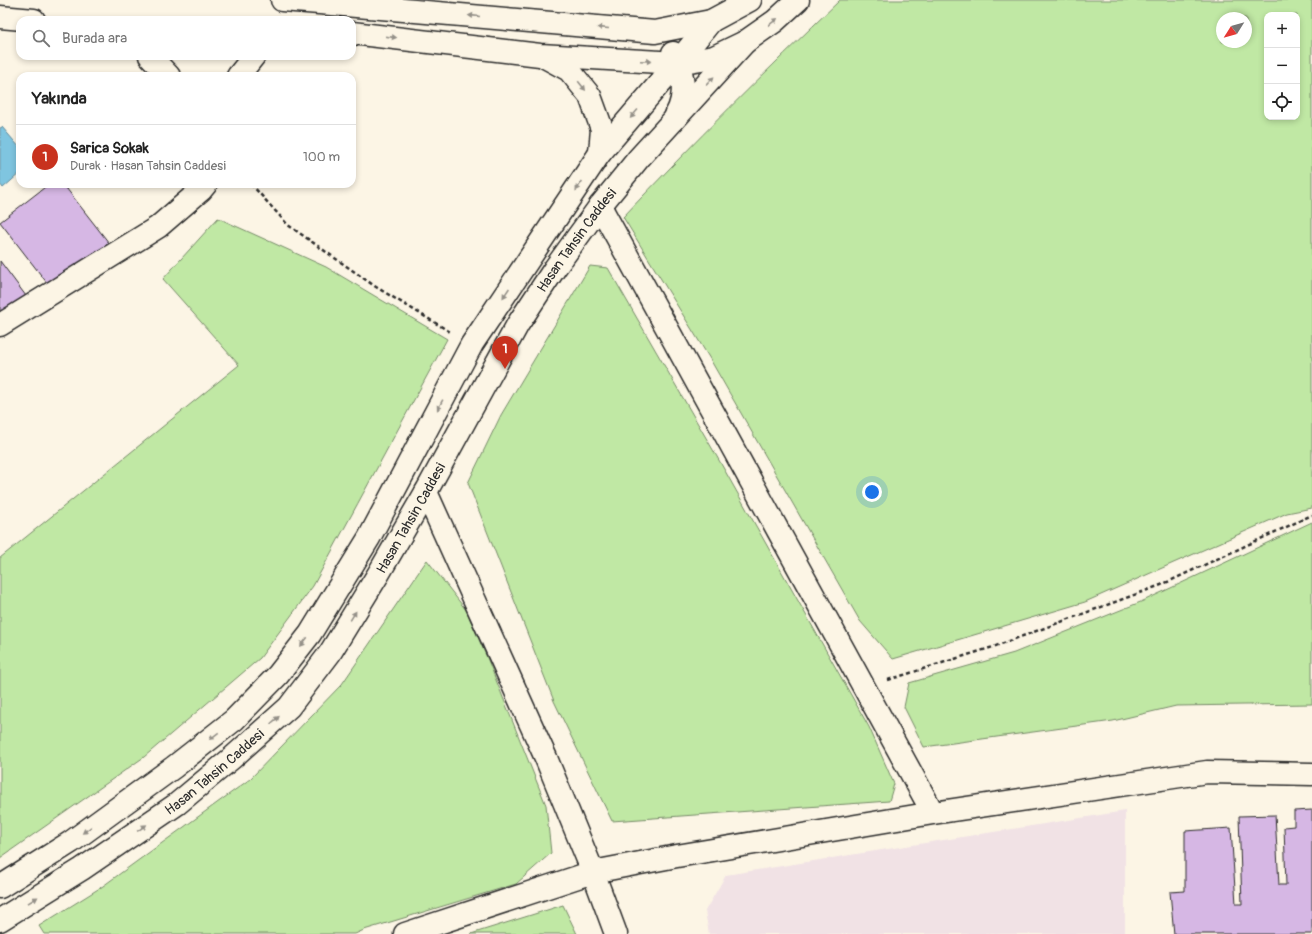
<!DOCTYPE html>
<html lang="tr">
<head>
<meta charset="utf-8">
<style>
  :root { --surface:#fff; --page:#f6f6f6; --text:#222; --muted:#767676; --line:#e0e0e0; --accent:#c8321e }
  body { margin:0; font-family:Pangolin,sans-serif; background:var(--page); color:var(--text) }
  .controls { position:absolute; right:12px; top:12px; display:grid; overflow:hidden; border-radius:8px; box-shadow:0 2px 6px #0003 }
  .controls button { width:36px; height:36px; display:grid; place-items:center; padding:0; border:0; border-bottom:1px solid var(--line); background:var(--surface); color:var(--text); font:20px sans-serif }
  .compass { position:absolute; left:1216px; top:12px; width:36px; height:36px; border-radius:50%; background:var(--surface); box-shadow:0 2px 6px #0003; rotate:233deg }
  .you { position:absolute; left:872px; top:492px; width:14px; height:14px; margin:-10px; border:3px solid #fff; border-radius:50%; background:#1a73e8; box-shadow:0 0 0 6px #1a73e833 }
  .badge { display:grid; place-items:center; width:26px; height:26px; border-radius:50%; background:var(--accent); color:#fff; font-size:13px; font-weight:700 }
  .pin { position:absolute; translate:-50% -33px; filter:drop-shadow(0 1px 2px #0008) }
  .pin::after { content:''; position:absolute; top:21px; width:14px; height:12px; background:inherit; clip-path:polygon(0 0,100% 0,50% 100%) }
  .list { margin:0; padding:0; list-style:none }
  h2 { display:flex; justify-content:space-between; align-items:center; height:52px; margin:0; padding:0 16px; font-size:17px }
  h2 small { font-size:13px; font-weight:400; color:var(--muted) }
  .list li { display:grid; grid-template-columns:26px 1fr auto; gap:12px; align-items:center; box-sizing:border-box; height:64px; padding:0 16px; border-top:1px solid var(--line) }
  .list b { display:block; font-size:15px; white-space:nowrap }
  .list p { margin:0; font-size:13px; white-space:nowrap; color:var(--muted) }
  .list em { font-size:13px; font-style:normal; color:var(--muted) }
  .icon { flex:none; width:22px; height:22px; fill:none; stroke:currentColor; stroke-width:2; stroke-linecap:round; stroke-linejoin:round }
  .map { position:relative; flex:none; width:1312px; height:934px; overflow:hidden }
  .search { position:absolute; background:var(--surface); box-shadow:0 2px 6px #0003; left:16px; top:16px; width:340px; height:44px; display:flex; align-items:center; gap:10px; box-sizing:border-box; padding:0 14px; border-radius:12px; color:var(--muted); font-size:15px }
  .panel { position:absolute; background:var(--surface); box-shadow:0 2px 6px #0003; left:16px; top:72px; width:340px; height:116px; border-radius:12px }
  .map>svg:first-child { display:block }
</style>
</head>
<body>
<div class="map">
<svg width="1312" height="934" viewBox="0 0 1312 934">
  <rect width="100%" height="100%" fill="#fcf5e5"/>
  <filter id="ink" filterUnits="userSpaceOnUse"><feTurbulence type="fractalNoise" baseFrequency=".025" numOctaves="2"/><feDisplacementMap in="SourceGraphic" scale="8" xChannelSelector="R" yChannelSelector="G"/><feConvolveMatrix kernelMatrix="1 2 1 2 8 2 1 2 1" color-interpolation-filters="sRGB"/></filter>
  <g filter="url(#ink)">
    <!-- built -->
    <path fill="#f1e2e5" d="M 1125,811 L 1125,934 L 709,934 L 705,911 L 726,875 Z"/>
    <!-- green -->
    <path fill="#c0e8a4" stroke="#768a68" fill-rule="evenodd" d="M 840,0 L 1312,0 L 1312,508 L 1287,513 L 1085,602 L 893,659 L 860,621 L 710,359 L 623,217 C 693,143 766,71 840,0 ZM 1267,15 L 1297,15 L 1297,117 L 1267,117 ZM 1222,18 L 1246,18 L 1246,42 L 1222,42 Z
      M 218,218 L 326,267 L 447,339 L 313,586 L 260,658 L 144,757 L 0,858 L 0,558 L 239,365 L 163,279 Z
      M 590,266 L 608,268 L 720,462 L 869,727 L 894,784 L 889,801 L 612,821 L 554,701 L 468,483 L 501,415 Z
      M 1312,522 L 1312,704 L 1176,706 L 1113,721 L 924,747 L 904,707 L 909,683 L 1014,653 L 1143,601 Z
      M 427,560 L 466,610 L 488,660 L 546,805 L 551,853 L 516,884 L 364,930 L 355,934 L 44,934 L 39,926 L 103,886 L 250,779 L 342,684 Z
      M 563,905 L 577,934 L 471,934 Z"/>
    <!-- water -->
    <path fill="#7fc5e0" stroke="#5d8798" d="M 2,127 L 20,148 L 20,173 L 3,188 L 0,184 L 0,128 Z"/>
    <!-- building -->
    <path fill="#d6b7e4" stroke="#2b2b2b" d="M 49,184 L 63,184 L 109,243 L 51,288 L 0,222 Z
      M 0,261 L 26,296 L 0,316 Z
      M 1312,810 L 1312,934 L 1174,934 L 1170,892 L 1185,891 L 1185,831 L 1231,828 L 1236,904 L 1242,904 L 1239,816 L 1275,815 L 1279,885 L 1286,885 L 1284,827 L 1294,826 L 1294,811 Z"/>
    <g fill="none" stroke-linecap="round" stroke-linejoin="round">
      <defs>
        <path id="street" d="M 150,56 L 169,76
          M 238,76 L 254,56
          M 600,206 L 933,813
          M 0,325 L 158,227 L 201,190 L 206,184
          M 426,492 L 546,758 L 593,872 L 616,934
          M 405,934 L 593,872 L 677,856 L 933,813 L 1207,772 L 1312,774"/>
        <g id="secondary">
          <path d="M 282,0 L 369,7 L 655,32 L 711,21 L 750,0"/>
          <path d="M 0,17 L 34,20"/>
          <path d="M 352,33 L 540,55 L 677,63 L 714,57 L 745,42 L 775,21 L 798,0"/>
          <path d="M 673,53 C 684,71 687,96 676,115"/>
          <path d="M 545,57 L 569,70 L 590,96 L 602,129 L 600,153"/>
          <path d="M 0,887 L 71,842 L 174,767 L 234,720 L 278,675 L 310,634 L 369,538 L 472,344 L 600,153 L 677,63 L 711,21"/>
          <path id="s1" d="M 0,920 L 82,869 L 177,804 L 232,758 L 289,707 L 330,653 L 379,573 L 426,492 L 518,324 L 555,268 L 600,206 L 639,158 L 745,42"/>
        </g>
      </defs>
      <!-- street casing -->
      <use href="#street" stroke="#2b2b2b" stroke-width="25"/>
      <!-- secondary casing -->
      <use href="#secondary" stroke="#2b2b2b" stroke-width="25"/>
      <!-- path -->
      <path stroke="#2b2b2b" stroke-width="2.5" stroke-dasharray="4 3" stroke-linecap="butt" d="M 251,184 L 288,225 L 376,287 L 452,333
        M 888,680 L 993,647 L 1161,585 L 1312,515"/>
      <!-- street -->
      <use href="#street" stroke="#fcf5e5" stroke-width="22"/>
      <!-- secondary -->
      <use href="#secondary" stroke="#fcf5e5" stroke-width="22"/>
    </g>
    <!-- one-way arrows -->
    <defs><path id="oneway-solid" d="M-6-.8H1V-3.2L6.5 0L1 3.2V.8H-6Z"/></defs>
    <g fill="#949088">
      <use href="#oneway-solid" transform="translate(474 16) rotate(-175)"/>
      <use href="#oneway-solid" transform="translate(773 22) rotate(-37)"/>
      <use href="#oneway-solid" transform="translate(603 28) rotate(-175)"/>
      <use href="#oneway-solid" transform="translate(391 37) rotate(7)"/>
      <use href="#oneway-solid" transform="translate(646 61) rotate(3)"/>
      <use href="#oneway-solid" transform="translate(710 81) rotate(-47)"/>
      <use href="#oneway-solid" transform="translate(582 86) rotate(51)"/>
      <use href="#oneway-solid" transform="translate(634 114) rotate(131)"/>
      <use href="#oneway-solid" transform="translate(579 186) rotate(124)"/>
      <use href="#oneway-solid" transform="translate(506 293) rotate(124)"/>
      <use href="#oneway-solid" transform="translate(440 405) rotate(118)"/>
      <use href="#oneway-solid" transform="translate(353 616) rotate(-58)"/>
      <use href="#oneway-solid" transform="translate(304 642) rotate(128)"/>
      <use href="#oneway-solid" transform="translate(275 720) rotate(-42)"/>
      <use href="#oneway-solid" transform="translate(214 736) rotate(142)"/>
      <use href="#oneway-solid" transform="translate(142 828) rotate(-35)"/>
      <use href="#oneway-solid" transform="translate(87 830) rotate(144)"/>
      <use href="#oneway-solid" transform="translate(33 900) rotate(-32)"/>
    </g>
  </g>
  <g text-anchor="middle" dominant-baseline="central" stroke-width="3" stroke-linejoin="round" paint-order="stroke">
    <!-- street labels -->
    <g font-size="14" fill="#2b2b2b" stroke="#fcf5e5">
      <text stroke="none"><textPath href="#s1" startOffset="909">Hasan Tahsin Caddesi</textPath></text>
      <text stroke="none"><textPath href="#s1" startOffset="585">Hasan Tahsin Caddesi</textPath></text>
      <text stroke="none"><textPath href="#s1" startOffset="261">Hasan Tahsin Caddesi</textPath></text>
    </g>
  </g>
</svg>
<div class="controls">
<button>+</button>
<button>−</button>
<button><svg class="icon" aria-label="locate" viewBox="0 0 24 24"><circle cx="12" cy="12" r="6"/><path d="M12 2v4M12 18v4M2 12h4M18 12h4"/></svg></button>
</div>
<svg class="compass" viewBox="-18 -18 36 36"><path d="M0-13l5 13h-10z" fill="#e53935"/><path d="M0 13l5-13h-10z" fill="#767676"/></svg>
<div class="you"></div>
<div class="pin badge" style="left:505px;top:369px">1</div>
<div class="search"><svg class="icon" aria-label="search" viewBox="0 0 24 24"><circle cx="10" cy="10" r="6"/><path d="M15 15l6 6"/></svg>Burada ara</div>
<section class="panel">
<h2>Yakında<small></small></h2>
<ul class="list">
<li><span class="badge">1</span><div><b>Sarica Sokak</b><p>Durak · Hasan Tahsin Caddesi</p></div><em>100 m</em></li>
</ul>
</section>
</div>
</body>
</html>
